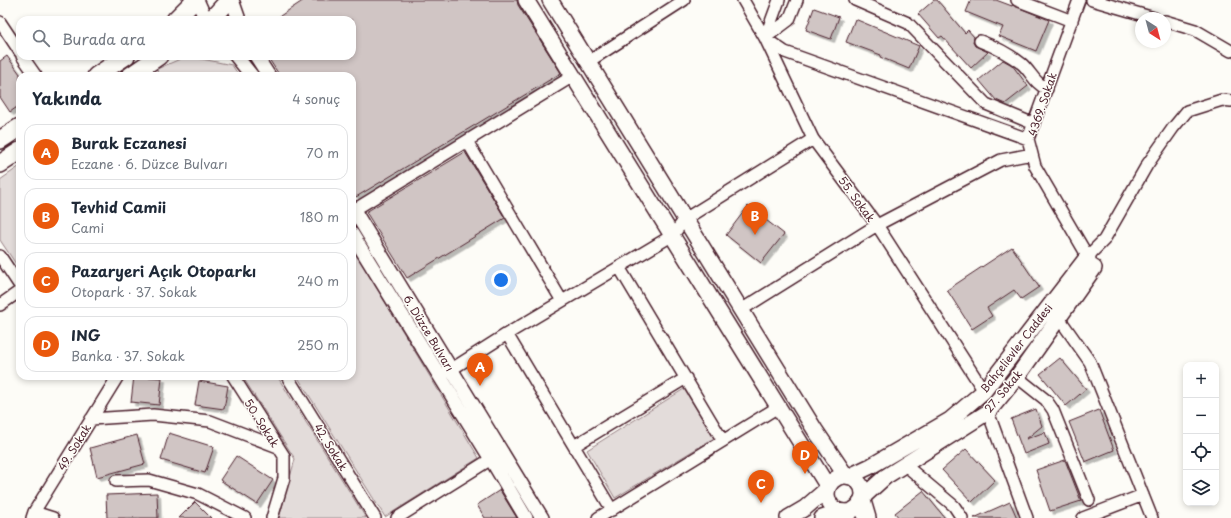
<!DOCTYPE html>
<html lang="tr">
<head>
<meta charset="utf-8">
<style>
  :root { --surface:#fff; --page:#f2f2f3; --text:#1f2937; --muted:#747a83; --line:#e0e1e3; --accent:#ea580c }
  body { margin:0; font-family:"Playpen Sans",sans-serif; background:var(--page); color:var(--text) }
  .controls { position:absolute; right:12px; bottom:12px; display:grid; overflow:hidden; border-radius:8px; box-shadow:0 2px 6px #0003 }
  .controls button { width:36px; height:36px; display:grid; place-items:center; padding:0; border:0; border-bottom:1px solid var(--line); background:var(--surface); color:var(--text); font:20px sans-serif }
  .compass { position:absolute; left:1135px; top:12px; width:36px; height:36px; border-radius:50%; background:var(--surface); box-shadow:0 2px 6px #0003; rotate:144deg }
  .you { position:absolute; left:501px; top:280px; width:14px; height:14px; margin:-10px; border:3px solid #fff; border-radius:50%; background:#1a73e8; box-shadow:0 0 0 6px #1a73e833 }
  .badge { display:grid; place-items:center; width:26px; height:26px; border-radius:50%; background:var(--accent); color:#fff; font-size:13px; font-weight:700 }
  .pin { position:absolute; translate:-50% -33px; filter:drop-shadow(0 1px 2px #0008) }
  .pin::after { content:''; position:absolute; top:21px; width:14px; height:12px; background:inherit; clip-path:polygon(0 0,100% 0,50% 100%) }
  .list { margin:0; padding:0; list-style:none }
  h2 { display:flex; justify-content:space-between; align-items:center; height:52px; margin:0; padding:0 16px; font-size:17px }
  h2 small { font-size:13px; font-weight:400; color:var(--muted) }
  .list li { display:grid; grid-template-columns:26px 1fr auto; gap:12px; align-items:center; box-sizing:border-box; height:56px; margin:0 8px 8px; padding:0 8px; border:1px solid var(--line); border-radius:12px }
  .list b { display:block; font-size:15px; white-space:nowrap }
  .list p { margin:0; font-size:13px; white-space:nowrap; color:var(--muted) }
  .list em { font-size:13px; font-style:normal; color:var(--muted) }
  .icon { flex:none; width:22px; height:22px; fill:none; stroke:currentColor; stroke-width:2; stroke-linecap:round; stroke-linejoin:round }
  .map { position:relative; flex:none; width:1231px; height:518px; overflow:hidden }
  .search { position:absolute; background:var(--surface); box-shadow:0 2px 6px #0003; left:16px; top:16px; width:340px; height:44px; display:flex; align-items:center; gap:10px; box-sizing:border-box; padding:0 14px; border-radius:12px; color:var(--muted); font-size:15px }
  .panel { position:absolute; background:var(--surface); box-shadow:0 2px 6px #0003; left:16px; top:72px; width:340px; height:308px; border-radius:12px }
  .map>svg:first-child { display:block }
</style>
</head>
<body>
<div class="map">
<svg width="1231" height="518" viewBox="0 0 1231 518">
  <defs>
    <filter id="shadow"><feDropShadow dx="3.5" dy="3.5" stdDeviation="0" flood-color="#0004"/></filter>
  </defs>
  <rect width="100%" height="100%" fill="#fdfcf7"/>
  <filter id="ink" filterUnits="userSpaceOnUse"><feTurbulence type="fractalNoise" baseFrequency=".025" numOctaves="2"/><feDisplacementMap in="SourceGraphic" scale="8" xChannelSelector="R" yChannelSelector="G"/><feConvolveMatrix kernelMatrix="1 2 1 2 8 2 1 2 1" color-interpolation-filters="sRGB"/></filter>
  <g filter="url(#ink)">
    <!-- green -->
    <path fill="#e3dcda" stroke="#967e82" d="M 187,56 L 232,65 L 239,76 L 158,76 L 157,69 Z
      M 20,166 L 20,270 L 0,240 L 0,180 Z
      M 352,247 L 479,458 L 385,517 L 297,376 L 352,376 Z
      M 242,376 L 277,376 L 366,518 L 279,518 L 295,459 Z
      M 684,389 L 714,438 L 615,498 L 587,450 Z"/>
    <!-- building -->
    <path fill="#d0c5c4" stroke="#4a1f2b" filter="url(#shadow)" d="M 304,0 L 517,0 L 518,5 L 561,73 L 356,197 L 352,191 L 352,76 L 280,76 L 267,56 L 352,56 L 352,20 L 274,20 Z
      M 934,0 L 937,0 L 965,33 L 968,30 L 974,37 L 973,42 L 975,46 L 988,52 L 971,68 L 942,36 L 939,38 L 918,14 Z
      M 971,0 L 996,0 L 1012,6 L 1012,5 L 1049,20 L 1036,51 L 999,36 L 1003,27 L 966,12 Z
      M 814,8 L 839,17 L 831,39 L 806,30 Z
      M 855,19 L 919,46 L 909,69 L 880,57 L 881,55 L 846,42 Z
      M 7,56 L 20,74 L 20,105 L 10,112 L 0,97 L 0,61 Z
      M 1003,60 L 1012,65 L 1028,86 L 1005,104 L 996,100 L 979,80 Z
      M 465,152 L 505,218 L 407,278 L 366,212 Z
      M 748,206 L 784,234 L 761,263 L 726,235 Z
      M 1012,247 L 1039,287 L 1021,299 L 1014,290 L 987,308 L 992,316 L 972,329 L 947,290 Z
      M 1060,358 L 1086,389 L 1066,406 L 1040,374 Z
      M 134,376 L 162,378 L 159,405 L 131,402 Z
      M 199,381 L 228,386 L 224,409 L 195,405 Z
      M 1036,409 L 1042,426 L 1026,439 L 1045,432 L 1049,444 L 1024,454 L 1011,419 Z
      M 1099,410 L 1114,450 L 1085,462 L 1069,422 Z
      M 169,433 L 214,447 L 205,473 L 161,460 Z
      M 137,435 L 145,464 L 97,477 L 90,448 Z
      M 966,449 L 995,480 L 972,502 L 942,470 Z
      M 236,456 L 273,480 L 257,504 L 220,480 Z
      M 1065,460 L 1081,501 L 1050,511 L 1036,470 Z
      M 500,490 L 501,492 L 517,518 L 485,518 L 477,505 Z
      M 923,491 L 945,518 L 899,518 L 895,513 Z
      M 157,493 L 158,518 L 107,518 L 106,495 Z
      M 195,502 L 211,518 L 179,518 Z
      M 1010,502 L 1017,518 L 974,518 Z"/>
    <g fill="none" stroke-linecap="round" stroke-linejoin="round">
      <defs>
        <path id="minor" d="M 743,0 L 765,38 L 813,139 L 877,225 L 984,391
          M 855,0 L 908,23 L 986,104 L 1034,124
          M 1017,0 L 1072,21
          M 1079,0 L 1028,139 L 1035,166 L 1091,262
          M 1092,0 L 1154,18
          M 1165,21 L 1195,30 L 1231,51
          M 0,22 L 20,52
          M 765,38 L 789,20 L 797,0
          M 765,38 L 779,0
          M 766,39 L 785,52 L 1028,139
          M 980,41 C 996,47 1009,54 1022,64 C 1031,72 1035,84 1047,89
          M 22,56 L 36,76
          M 588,62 L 684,0
          M 467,141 L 562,301
          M 354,210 L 573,76
          M 0,256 L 20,286
          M 1088,256 L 1104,240 L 1147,165 L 1173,128 L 1187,111 L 1222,100 L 1231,101
          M 619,267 L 723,441
          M 0,305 L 20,291
          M 741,310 L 877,225 L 1001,160 L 1032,154
          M 1059,318 L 1090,362 L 1152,518
          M 507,334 L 612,510
          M 444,374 L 507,334 L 673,235 L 685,219 L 813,139
          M 233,376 L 284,456 L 284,478 L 272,518
          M 287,376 L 375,518
          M 1017,377 L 1046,400 L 1053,410 L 1089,500
          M 988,412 L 1027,518
          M 91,419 L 153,415 L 210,421 L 278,447
          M 574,446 L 686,378
          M 905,465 L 954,506 L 962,518
          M 116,481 L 149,480 L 198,494 L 245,518
          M 34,512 L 53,518
          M 32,518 L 34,512 L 118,376
          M 397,518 L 491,459
          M 598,518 L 778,407
          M 1083,518 L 1143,495"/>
        <path id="tertiary" d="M 197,0 L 202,11 L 208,20
          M 232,0 L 239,20
          M 236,56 L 252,76
          M 256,56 L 269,76
          M 352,207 L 542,518
          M 352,234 L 491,459 L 526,518"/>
        <path id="secondary" d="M 526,0 L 828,487
          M 550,0 L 815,430 L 846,476
          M827 494a18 18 0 1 1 36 0a18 18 0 1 1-36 0Z
          M 850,476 L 871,466 L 950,420 L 984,391 L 1088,256
          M 863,497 L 885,477 L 988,412 L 1017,377 L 1094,268
          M 788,518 L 805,508 L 827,489
          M 822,518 L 840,512"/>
        <path id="primary" d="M 175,20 L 195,0
          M 211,20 L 229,0
          M 96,76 L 126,56
          M 130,76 L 159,56
          M 0,140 L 20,127
          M 0,164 L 20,151
          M 862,501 L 867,518
          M 844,513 L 846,518"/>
      </defs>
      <!-- minor casing -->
      <use href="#minor" stroke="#4a1f2b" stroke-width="14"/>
      <!-- tertiary casing -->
      <use href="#tertiary" stroke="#4a1f2b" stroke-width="16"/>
      <!-- secondary casing -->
      <use href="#secondary" stroke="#4a1f2b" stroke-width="18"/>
      <!-- primary casing -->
      <use href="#primary" stroke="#4a1f2b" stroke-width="20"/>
      <!-- minor -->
      <use href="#minor" stroke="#fdfcf7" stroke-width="11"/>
      <!-- tertiary -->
      <use href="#tertiary" stroke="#fdfcf7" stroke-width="13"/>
      <!-- secondary -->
      <use href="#secondary" stroke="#fdfcf7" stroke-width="15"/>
      <!-- primary -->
      <use href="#primary" stroke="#fdfcf7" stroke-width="17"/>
    </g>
  </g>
  <g text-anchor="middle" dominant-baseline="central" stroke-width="3" stroke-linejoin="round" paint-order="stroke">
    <!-- street labels -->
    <g font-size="11" fill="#4a1f2b" stroke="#fdfcf7">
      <text transform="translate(1042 104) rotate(-71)">4369. Sokak</text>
      <text transform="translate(857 199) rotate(54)">55. Sokak</text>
      <text transform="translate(429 333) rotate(59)">6. Düzce Bulvarı</text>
      <text transform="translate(1016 348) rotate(-52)">Bahçelievler Caddesi</text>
      <text transform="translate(1003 391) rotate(-50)">27. Sokak</text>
      <text transform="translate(262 423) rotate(58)">50. Sokak</text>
      <text transform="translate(74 447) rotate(-58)">49. Sokak</text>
      <text transform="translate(331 447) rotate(58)">42. Sokak</text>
    </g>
  </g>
</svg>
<div class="controls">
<button>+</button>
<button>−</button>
<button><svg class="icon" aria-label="locate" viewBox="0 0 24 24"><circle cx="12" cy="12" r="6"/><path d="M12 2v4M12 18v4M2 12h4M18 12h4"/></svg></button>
<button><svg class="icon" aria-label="layers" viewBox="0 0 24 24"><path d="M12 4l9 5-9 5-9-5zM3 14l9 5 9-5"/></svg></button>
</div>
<svg class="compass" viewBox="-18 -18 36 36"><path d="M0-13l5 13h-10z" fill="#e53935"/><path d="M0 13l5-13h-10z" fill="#747a83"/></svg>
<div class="you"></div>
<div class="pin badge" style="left:480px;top:386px">A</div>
<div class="pin badge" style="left:755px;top:235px">B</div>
<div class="pin badge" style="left:761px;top:503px">C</div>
<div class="pin badge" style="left:805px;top:474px">D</div>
<div class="search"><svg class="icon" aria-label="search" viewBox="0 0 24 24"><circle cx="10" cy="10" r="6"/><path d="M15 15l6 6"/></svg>Burada ara</div>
<section class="panel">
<h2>Yakında<small>4 sonuç</small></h2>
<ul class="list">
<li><span class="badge">A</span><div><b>Burak Eczanesi</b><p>Eczane · 6. Düzce Bulvarı</p></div><em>70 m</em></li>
<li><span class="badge">B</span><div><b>Tevhid Camii</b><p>Cami</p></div><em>180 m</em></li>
<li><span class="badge">C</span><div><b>Pazaryeri Açık Otoparkı</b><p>Otopark · 37. Sokak</p></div><em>240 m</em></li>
<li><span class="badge">D</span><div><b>ING</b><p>Banka · 37. Sokak</p></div><em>250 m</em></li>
</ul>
</section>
</div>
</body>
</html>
